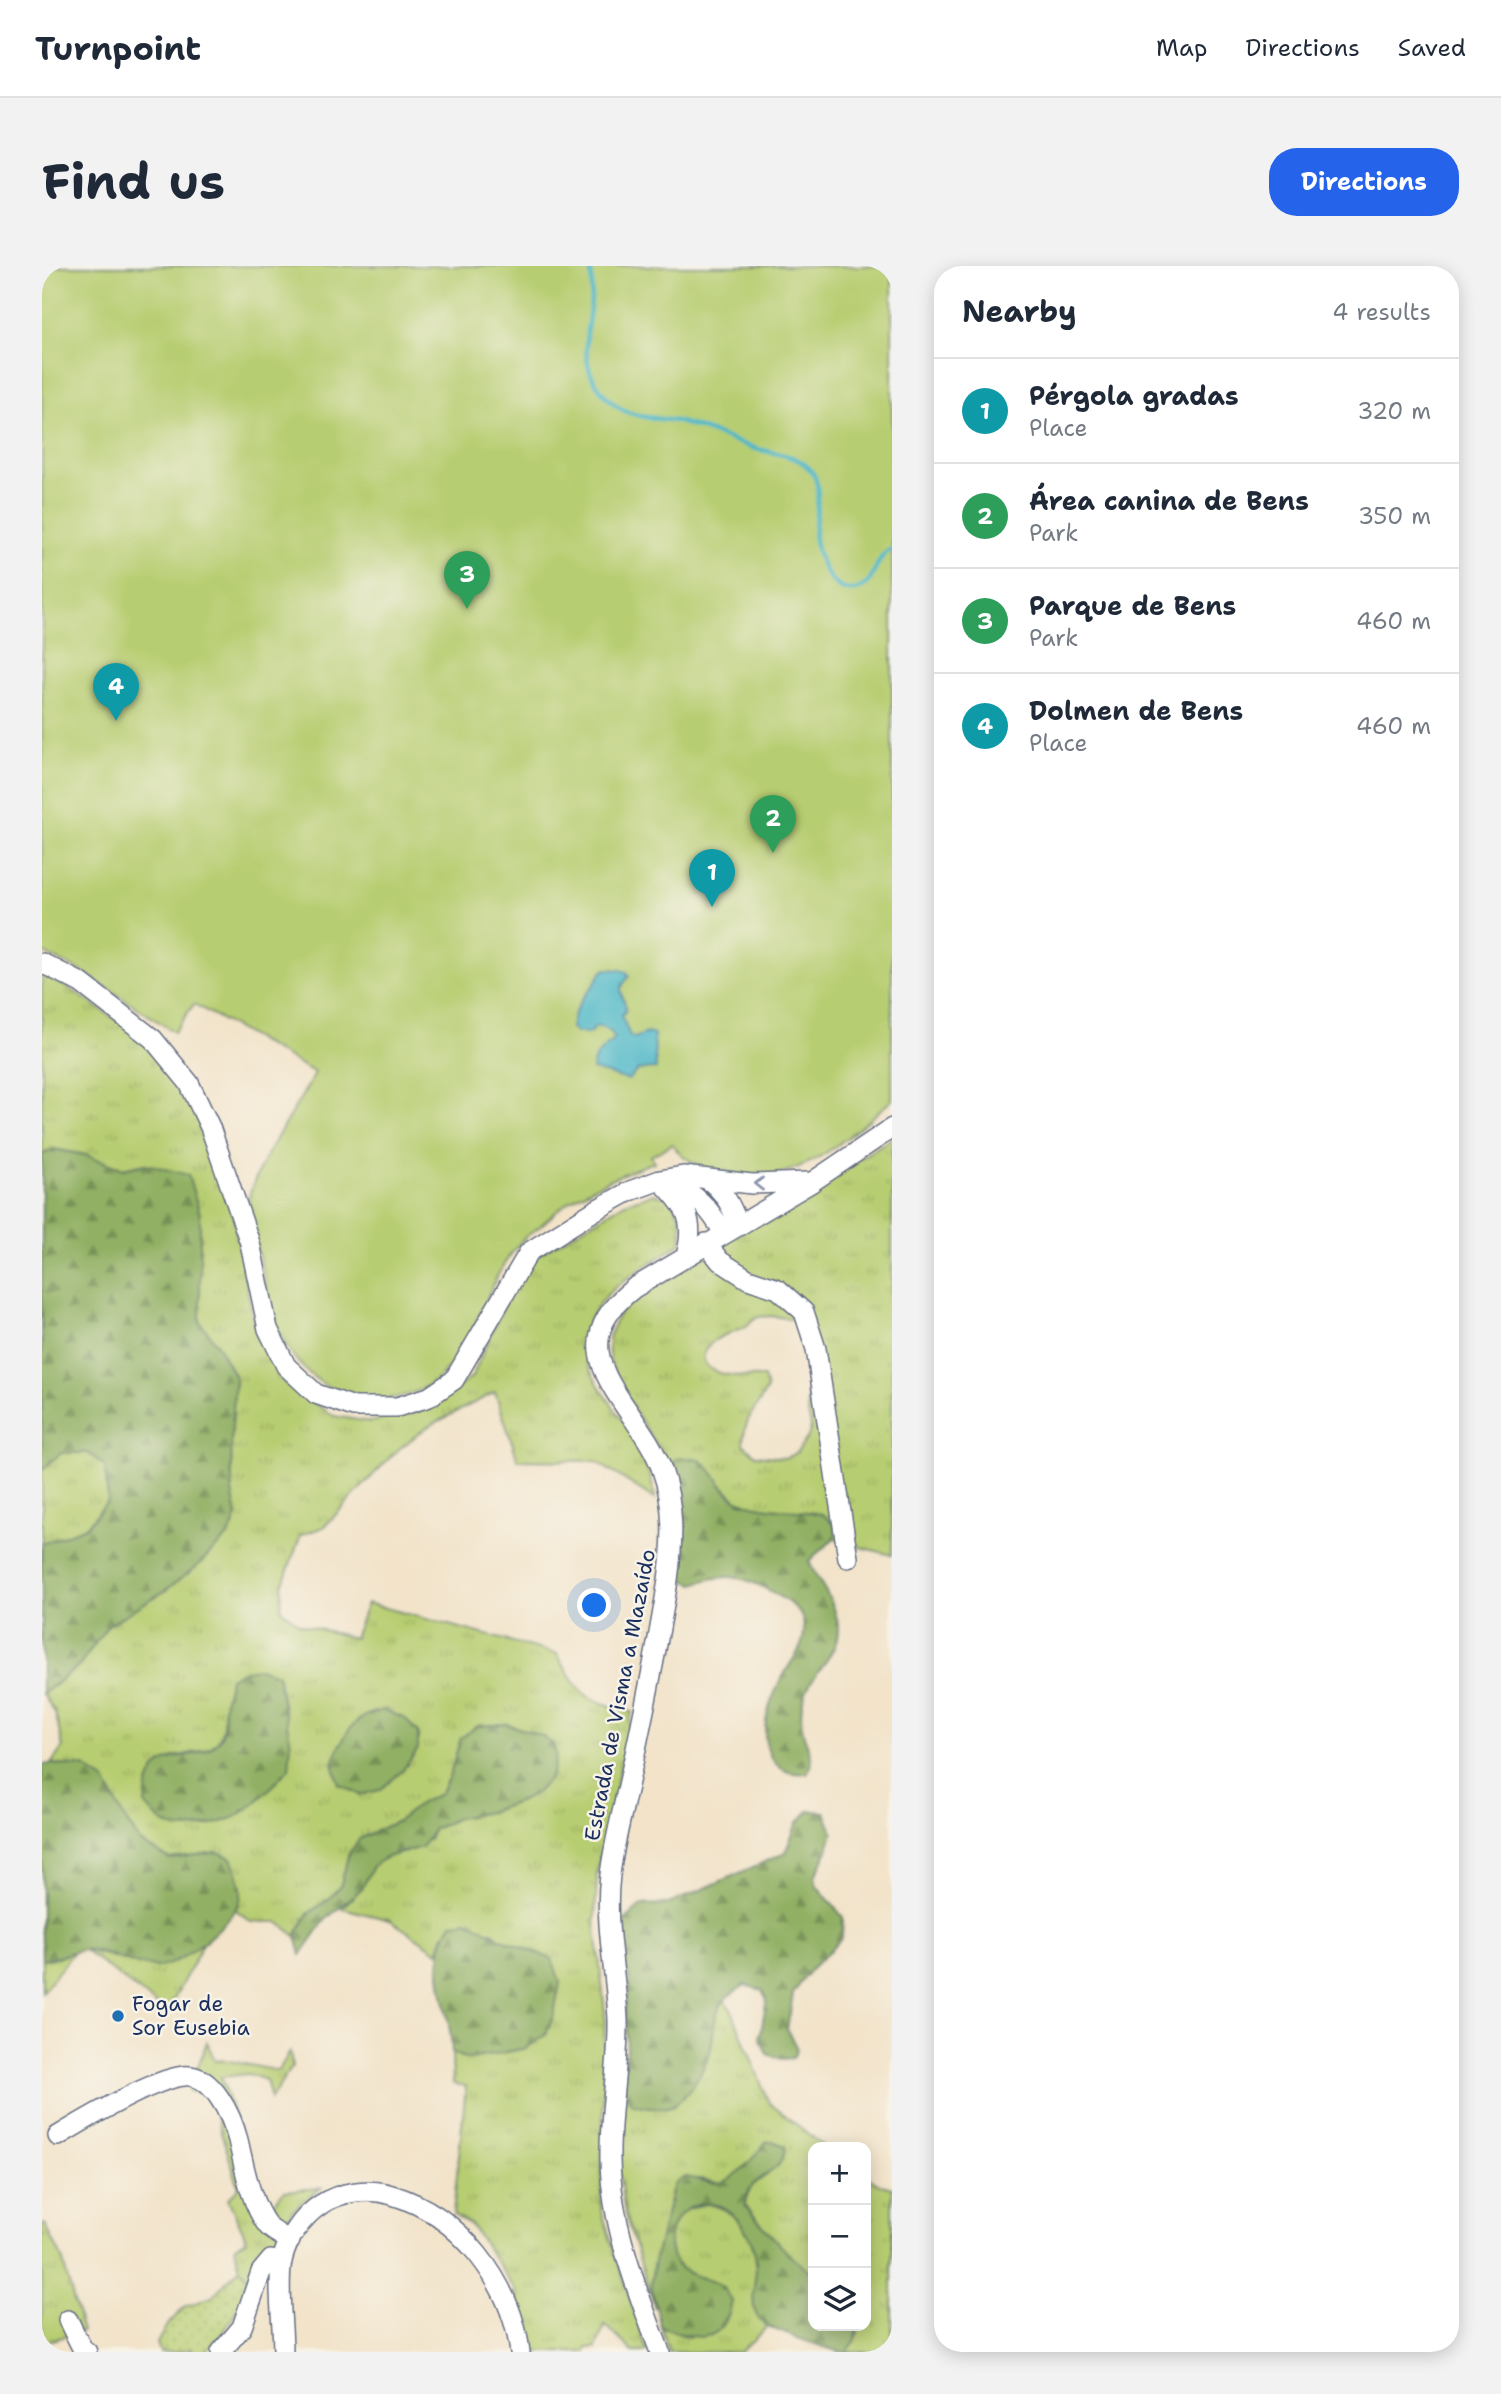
<!DOCTYPE html>
<html lang="en">
<head>
<meta charset="utf-8">
<style>
  :root { --surface:#fff; --page:#f2f2f3; --text:#1f2937; --muted:#747a83; --line:#e0e1e3; --accent:#2563eb }
  body { margin:0; font-family:"Shantell Sans",sans-serif; background:var(--page); color:var(--text) }
  .controls { position:absolute; right:21px; bottom:21px; display:grid; overflow:hidden; border-radius:14px; box-shadow:0 4px 18px #0003 }
  .controls button { width:63px; height:63px; display:grid; place-items:center; padding:0; border:0; border-bottom:2px solid var(--line); background:var(--surface); color:var(--text); font:35px sans-serif }
  .you { position:absolute; left:553px; top:1340px; width:24px; height:24px; margin:-18px; border:5px solid #fff; border-radius:50%; background:#1a73e8; box-shadow:0 0 0 10px #1a73e833 }
  .badge { display:grid; place-items:center; width:46px; height:46px; border-radius:50%; background:var(--accent); color:#fff; font-size:23px; font-weight:700 }
  .pin { position:absolute; translate:-50% -58px; filter:drop-shadow(0 2px 4px #0008) }
  .pin::after { content:''; position:absolute; top:37px; width:24px; height:21px; background:inherit; clip-path:polygon(0 0,100% 0,50% 100%) }
  .list { margin:0; padding:0; list-style:none }
  h2 { display:flex; justify-content:space-between; align-items:center; height:91px; margin:0; padding:0 28px; font-size:30px }
  h2 small { font-size:23px; font-weight:400; color:var(--muted) }
  .list li { display:grid; grid-template-columns:46px 1fr auto; gap:21px; align-items:center; box-sizing:border-box; height:105px; padding:0 28px; border-top:2px solid var(--line) }
  .list b { display:block; font-size:26px; white-space:nowrap }
  .list p { margin:0; font-size:23px; white-space:nowrap; color:var(--muted) }
  .list em { font-size:23px; font-style:normal; color:var(--muted) }
  .icon { flex:none; width:38px; height:38px; fill:none; stroke:currentColor; stroke-width:2; stroke-linecap:round; stroke-linejoin:round }
  .map { position:relative; flex:none; width:850px; height:2086px; overflow:hidden; border-radius:28px }
  header { display:flex; align-items:center; gap:42px; box-sizing:border-box; height:98px; padding:0 35px; background:var(--surface); border-bottom:2px solid var(--line) }
  header strong { font-size:33px }
  nav { display:flex; gap:38px; margin-inline-start:auto; font-size:24px }
  .intro { display:flex; align-items:center; justify-content:space-between; box-sizing:border-box; height:168px; padding:0 42px }
  h1 { margin:0; font-size:49px }
  .button { padding:18px 32px; border-radius:28px; background:var(--accent); color:#fff; font-size:24px; font-weight:700 }
  main { display:flex; gap:42px; padding:0 42px }
  aside { flex:1; background:var(--surface); border-radius:28px; box-shadow:0 4px 18px #0003 }
  .map>svg:first-child { display:block }
</style>
</head>
<body>
<header>
<strong>Turnpoint</strong>
<nav><a>Map</a><a>Directions</a><a>Saved</a></nav>
</header>
<div class="intro"><h1>Find us</h1><a class="button">Directions</a></div>
<main>
<div class="map">
<svg width="850" height="2086" viewBox="0 0 850 2086">
  <defs>
    <pattern id="grass-tufts" width="24" height="20" patternUnits="userSpaceOnUse" patternTransform="scale(1.75)"><rect width="24" height="20" fill="#b7cd71"/><path d="M3 7l-1-3M5 7V3M7 7l1-3M15 17l-1-3M17 17v-4M19 17l1-3" fill="none" stroke="#9db064"/></pattern>
    <pattern id="forest-firs" width="22" height="20" patternUnits="userSpaceOnUse" patternTransform="scale(1.75)"><rect width="22" height="20" fill="#91b063"/><path d="M5 1l3.5 6h-7zM16 11l3.5 6h-7z" fill="#769055"/></pattern>
    <pattern id="garden-dots" width="8" height="8" patternUnits="userSpaceOnUse" patternTransform="scale(1.75)"><rect width="8" height="8" fill="#b7cd71"/><path d="M2 2h.1M6 6h.1" fill="none" stroke="#9db064" stroke-width="1.8" stroke-linecap="round"/></pattern>
  </defs>
  <rect width="100%" height="100%" fill="#f7f3e8"/>
  <filter id="ink" filterUnits="userSpaceOnUse"><feTurbulence type="fractalNoise" baseFrequency=".0143" numOctaves="2"/><feDisplacementMap in="SourceGraphic" scale="14" xChannelSelector="R" yChannelSelector="G"/><feConvolveMatrix kernelMatrix="1 2 1 2 8 2 1 2 1" color-interpolation-filters="sRGB"/></filter>
  <filter id="wash" filterUnits="userSpaceOnUse"><feTurbulence type="fractalNoise" baseFrequency=".00686" numOctaves="4" result="noise"/><feDisplacementMap in="SourceGraphic" scale="28" xChannelSelector="R" yChannelSelector="G"/><feGaussianBlur stdDeviation="1.57" result="paint"/><feColorMatrix in="noise" values="0 0 0 0 0 0 0 0 0 0 0 0 0 0 0 0 0 1.4 0 .05"/><feComposite in="paint" operator="in"/></filter>
  <g filter="url(#wash)">
    <rect width="100%" height="100%" fill="#f2e3c9"/>
    <!-- grass -->
    <path fill="url(#grass-tufts)" stroke="#697e68" stroke-width="2" fill-rule="evenodd" d="M 0,708 L 28,723 L 94,767 L 151,839 L 189,939 L 215,1072 L 243,1118 L 292,1150 L 328,1156 L 383,1144 L 430,1111 L 467,1027 L 494,990 L 583,937 L 611,928 L 630,933 L 639,953 L 640,976 C 617,994 587,1007 566,1028 C 512,1084 562,1121 590,1169 C 601,1189 610,1210 613,1233 L 553,1195 L 476,1194 L 453,1126 L 385,1161 L 352,1187 L 282,1261 L 259,1269 L 240,1320 L 239,1343 L 258,1358 L 312,1372 L 325,1337 L 515,1388 C 540,1432 540,1432 590,1446 L 555,1606 L 553,1655 L 563,1746 L 559,1943 L 605,2086 L 591,2086 L 563,2059 L 554,2082 L 545,2082 L 544,2086 L 489,2086 L 473,2023 L 429,1959 L 411,1948 L 424,1820 L 411,1818 L 410,1787 L 426,1793 L 484,1782 L 496,1687 L 459,1673 L 451,1666 L 402,1668 L 396,1686 L 348,1654 L 300,1642 L 320,1622 L 331,1600 L 345,1590 L 364,1586 L 387,1573 L 392,1563 L 415,1552 L 447,1546 L 481,1534 L 510,1478 L 498,1469 L 464,1458 L 435,1460 L 419,1472 L 408,1509 L 398,1528 L 380,1536 L 356,1555 L 317,1573 L 306,1590 L 299,1619 L 288,1632 L 266,1648 L 254,1670 L 236,1656 L 209,1656 L 193,1643 C 208,1618 191,1604 175,1586 L 128,1593 L 98,1576 L 80,1548 L 42,1501 L 9,1498 L 21,1481 L 13,1447 L 1,1428 L 38,1399 L 66,1359 L 124,1324 L 154,1301 L 188,1268 L 195,1249 L 190,1226 L 189,1175 L 193,1111 L 176,1080 L 158,1056 L 158,948 L 104,898 L 81,903 L 44,889 L 11,883 L 0,889 ZM 235,1408 L 239,1430 L 228,1522 L 193,1551 L 161,1561 L 133,1562 L 113,1550 L 131,1491 C 169,1483 183,1485 182,1440 Z
      M 850,872 L 850,1289 L 818,1281 L 793,1272 L 793,1261 L 780,1248 L 716,1241 L 695,1234 L 653,1192 L 635,1193 L 629,1196 L 630,1204 C 616,1181 569,1112 567,1089 C 564,1069 572,1055 584,1039 ZM 729,1050 L 752,1053 L 764,1067 L 769,1093 L 765,1126 L 765,1142 L 769,1160 L 766,1171 L 754,1187 L 744,1192 L 714,1189 L 701,1178 C 703,1149 712,1147 725,1123 L 722,1111 C 707,1111 692,1111 678,1107 C 672,1105 663,1101 662,1094 C 659,1075 687,1067 701,1062 C 706,1060 708,1055 713,1052 C 717,1050 725,1051 729,1050 Z
      M 19,1187 L 46,1187 L 63,1200 L 66,1235 L 44,1261 L 0,1278 L 0,1204 Z
      M 162,1676 L 125,1746 L 42,1684 L 68,1690 L 97,1699 L 140,1691 Z
      M 32,1686 L 0,1726 L 0,1694 L 8,1694 Z
      M 682,1734 L 690,1745 L 727,1837 L 783,1881 L 771,1881 L 771,2008 L 747,1989 L 703,1940 C 704,1923 711,1918 725,1909 L 725,1876 C 716,1887 693,1914 681,1917 C 672,1918 667,1914 659,1913 C 651,1912 640,1916 632,1918 L 611,2000 L 609,2021 L 613,2042 L 583,1948 L 576,1899 L 580,1821 L 670,1779 L 671,1754 Z
      M 165,1776 L 173,1795 L 183,1794 L 236,1805 L 248,1786 L 250,1800 L 229,1833 L 224,1814 L 206,1808 L 179,1811 L 220,1940 L 229,1941 L 242,1925 L 279,1922 L 250,1945 L 210,2017 L 198,2002 L 192,1981 L 205,1974 L 186,1933 L 197,1922 L 167,1828 L 147,1825 Z
      M 824,1910 L 836,1918 L 850,1922 L 850,2086 L 805,2086 L 816,2067 L 814,2060 L 824,2060 Z
      M 664,1938 C 691,1941 711,1967 714,1995 C 717,2021 702,2040 726,2060 L 698,2086 L 627,2086 L 619,2061 L 647,2071 L 680,2021 C 665,2015 647,2010 635,1998 C 631,1994 628,1984 628,1978 C 626,1951 641,1943 664,1938 Z
      M 3,1958 L 20,1992 L 40,2065 L 0,2077 L 0,1959 Z"/>
    <!-- forest -->
    <path fill="url(#forest-firs)" stroke="#567060" stroke-width="2" d="M 11,883 L 44,889 L 81,903 L 104,898 L 146,909 L 158,948 L 158,1056 L 176,1080 L 193,1111 L 189,1175 L 190,1226 L 195,1249 L 188,1268 L 154,1301 L 124,1324 L 66,1359 L 38,1399 L 0,1428 L 0,1278 L 44,1261 L 66,1235 L 63,1200 L 46,1187 L 19,1187 L 0,1204 L 0,889 Z
      M 653,1192 C 672,1199 676,1222 694,1233 C 709,1243 759,1244 780,1248 C 812,1270 780,1279 767,1295 C 775,1315 791,1332 795,1353 C 802,1390 768,1404 761,1435 C 759,1442 759,1454 760,1462 C 762,1478 776,1491 765,1507 C 748,1509 738,1505 729,1491 C 714,1464 730,1429 744,1405 C 752,1391 764,1378 762,1361 C 760,1340 744,1335 728,1325 C 701,1309 681,1307 652,1318 L 638,1312 C 634,1289 643,1268 641,1245 C 640,1228 630,1213 629,1196 L 635,1193 Z
      M 217,1402 L 235,1408 L 249,1478 L 247,1503 C 231,1519 213,1540 193,1551 C 180,1557 147,1566 133,1562 C 121,1559 110,1547 103,1538 C 107,1470 155,1503 176,1475 C 184,1465 181,1450 182,1439 C 183,1430 186,1421 188,1412 L 202,1404 Z
      M 342,1444 L 364,1453 L 376,1467 L 376,1483 L 360,1505 L 338,1524 L 318,1529 L 297,1518 L 291,1497 C 303,1468 309,1450 342,1444 Z
      M 464,1458 L 498,1469 L 511,1478 L 514,1489 L 509,1511 L 495,1526 L 481,1534 L 447,1546 L 415,1552 L 392,1563 L 380,1581 L 345,1591 L 331,1600 L 320,1622 L 283,1654 L 259,1689 L 254,1670 L 266,1648 L 288,1632 L 299,1619 L 306,1590 L 317,1573 L 356,1555 L 380,1536 L 398,1528 L 408,1509 L 419,1472 L 435,1460 Z
      M 9,1498 L 42,1501 L 63,1515 L 80,1548 L 98,1576 L 128,1593 L 176,1586 L 189,1592 C 194,1604 202,1621 198,1634 C 192,1655 137,1701 116,1701 C 91,1701 71,1686 48,1684 C 31,1682 16,1694 0,1694 L 0,1499 Z
      M 767,1545 L 783,1546 L 791,1566 L 785,1586 L 773,1610 L 775,1620 L 801,1651 L 800,1672 L 767,1705 L 751,1728 L 745,1763 L 755,1783 L 751,1792 L 740,1793 L 725,1788 L 718,1771 L 725,1733 L 720,1724 L 703,1719 C 696,1724 686,1729 681,1735 C 670,1750 673,1765 669,1781 C 665,1799 645,1836 626,1841 C 613,1843 602,1841 589,1837 L 580,1821 L 585,1783 L 583,1744 L 588,1715 L 579,1692 L 581,1656 L 600,1639 L 627,1638 L 743,1587 L 755,1557 Z
      M 429,1655 L 459,1673 L 510,1693 L 518,1716 L 512,1748 L 504,1769 L 484,1782 L 451,1789 L 426,1793 L 410,1787 C 410,1742 382,1698 410,1657 Z
      M 724,1876 L 733,1876 L 743,1880 C 742,1914 705,1904 703,1940 L 747,1989 L 771,2007 L 771,2060 L 814,2060 L 814,2074 L 805,2086 L 798,2086 C 779,2079 731,2067 718,2054 C 705,2040 715,2014 714,1997 C 714,1982 705,1964 695,1953 C 667,1918 614,1948 631,1992 C 639,2012 668,2010 681,2022 C 684,2025 687,2031 690,2035 C 682,2081 654,2074 619,2061 L 609,2021 L 611,2000 L 632,1918 L 643,1911 C 653,1912 665,1917 675,1917 C 692,1917 714,1889 724,1876 Z"/>
    <!-- park -->
    <path fill="#b7cd71" stroke="#697e68" stroke-width="2" d="M 0,0 L 850,0 L 850,834 C 813,865 769,909 717,910 C 705,910 692,907 680,905 C 659,901 643,896 630,878 L 609,890 L 612,896 C 584,906 554,918 530,934 C 518,941 508,952 497,961 C 490,966 482,971 477,978 C 429,1032 432,1127 342,1133 C 318,1135 297,1128 277,1115 C 234,1085 229,1043 218,995 C 215,982 205,951 206,938 C 208,907 257,838 273,807 L 152,738 L 132,766 L 43,707 L 0,686 Z"/>
    <!-- garden -->
    <path fill="url(#garden-dots)" stroke="#697e68" stroke-width="2" d="M 198,2002 L 210,2017 L 182,2066 L 164,2086 L 149,2086 L 148,2082 L 137,2086 L 118,2086 L 115,2077 L 125,2059 L 144,2040 L 170,2031 Z"/>
    <!-- water -->
    <path fill="#4bb7c8" stroke="#337393" stroke-width="2" d="M 564,703 L 579,704 L 585,706 L 587,710 C 585,714 579,719 579,724 C 579,734 586,736 583,746 L 579,749 L 588,770 L 592,772 L 605,767 L 612,769 L 614,803 L 596,804 L 586,814 L 551,804 C 549,791 563,781 572,774 C 572,765 561,760 553,761 L 548,767 L 535,767 L 529,762 C 531,745 539,733 550,721 C 556,715 555,708 564,703 Z"/>
    <g fill="none" stroke-linecap="round" stroke-linejoin="round">
      <!-- stream -->
      <path stroke="#4bb7c8" stroke-width="4.5" d="M 548,0 C 557,40 530,82 555,119 C 562,129 570,138 581,144 C 597,152 616,152 633,155 C 659,161 683,172 708,181 C 723,186 740,187 754,193 C 790,210 770,246 773,274 C 776,293 788,327 812,324 C 836,320 830,291 850,283"/>
    </g>
  </g>
  <g filter="url(#ink)">
    <g fill="none" stroke-linecap="round" stroke-linejoin="round">
      <defs>
        <path id="minor" d="M 0,697 L 39,717 L 111,773 L 147,817 L 168,861 L 208,977 L 226,1063 L 244,1100 L 274,1128 L 312,1141 L 355,1141 L 387,1131 L 412,1114 L 487,986 L 552,945 L 588,925 L 618,914 L 641,910 L 710,918 L 765,916
          M 665,913 C 682,925 689,939 696,958
          M 618,914 C 644,940 654,953 644,990
          M 629,918 C 655,927 668,944 682,967
          M 664,977 L 678,995 L 706,1013 L 736,1023 L 762,1046 L 774,1083 L 806,1292
          M 16,1870 C 44,1853 111,1813 142,1810 C 171,1807 190,1851 196,1874 C 202,1900 209,1939 226,1960 C 231,1966 241,1970 248,1975
          M 26,2054 L 40,2082 L 45,2086
          M 179,2086 L 200,2061 L 219,2006 L 229,1994 L 240,1996
          M 241,2086 C 241,2059 235,2020 240,1995 C 245,1973 260,1951 278,1939 C 299,1925 326,1922 350,1929 C 418,1949 469,2016 478,2086
          M 618,2086 C 595,2024 569,1960 568,1893 C 567,1846 577,1800 576,1754 C 574,1705 562,1658 568,1609 C 572,1576 581,1544 588,1511 C 602,1446 616,1380 626,1314 C 631,1277 633,1240 620,1204 C 597,1138 508,1087 592,1022 L 770,916 L 850,862"/>
      </defs>
      <!-- minor casing -->
      <use href="#minor" stroke="#666e83" stroke-width="22"/>
      <!-- minor -->
      <use href="#minor" stroke="#fff" stroke-width="19"/>
    </g>
    <!-- one-way arrows -->
    <defs><path id="oneway-chevron" d="M-2-3.5L2.5 0L-2 3.5" fill="none" stroke-width="1.6" stroke-linecap="round" stroke-linejoin="round" transform="scale(1.75)"/></defs>
    <use stroke="#8d97ae" href="#oneway-chevron" transform="translate(717 918) rotate(180)"/>
  </g>
  <!-- markers -->
  <circle fill="#1f6fb2" stroke="#f7f3e8" stroke-width="2.5" cx="76" cy="1750" r="7"/>
  <g text-anchor="middle" dominant-baseline="central" stroke-width="5" stroke-linejoin="round" paint-order="stroke">
    <!-- street labels -->
    <g font-size="21" fill="#1b2f5e" stroke="#f7f3e8">
      <text transform="translate(578 1429) rotate(-79)">Estrada de Visma a Mazaído</text>
    </g>
    <!-- poi labels -->
    <g font-size="21" fill="#1b2f5e" stroke="#f7f3e8" text-anchor="start">
      <text x="90" y="1738">Fogar de<tspan x="90" dy="24">Sor Eusebia</tspan></text>
    </g>
  </g>
</svg>
<div class="controls">
<button>+</button>
<button>−</button>
<button><svg class="icon" aria-label="layers" viewBox="0 0 24 24"><path d="M12 4l9 5-9 5-9-5zM3 14l9 5 9-5"/></svg></button>
</div>
<div class="you"></div>
<div class="pin badge" style="left:670px;top:641px;background:#0f9aa8">1</div>
<div class="pin badge" style="left:731px;top:587px;background:#2e9e5b">2</div>
<div class="pin badge" style="left:425px;top:343px;background:#2e9e5b">3</div>
<div class="pin badge" style="left:74px;top:455px;background:#0f9aa8">4</div>
</div>
<aside>
<h2>Nearby<small>4 results</small></h2>
<ul class="list">
<li><span class="badge" style="background:#0f9aa8">1</span><div><b>Pérgola gradas</b><p>Place</p></div><em>320 m</em></li>
<li><span class="badge" style="background:#2e9e5b">2</span><div><b>Área canina de Bens</b><p>Park</p></div><em>350 m</em></li>
<li><span class="badge" style="background:#2e9e5b">3</span><div><b>Parque de Bens</b><p>Park</p></div><em>460 m</em></li>
<li><span class="badge" style="background:#0f9aa8">4</span><div><b>Dolmen de Bens</b><p>Place</p></div><em>460 m</em></li>
</ul>
</aside>
</main>
</body>
</html>
